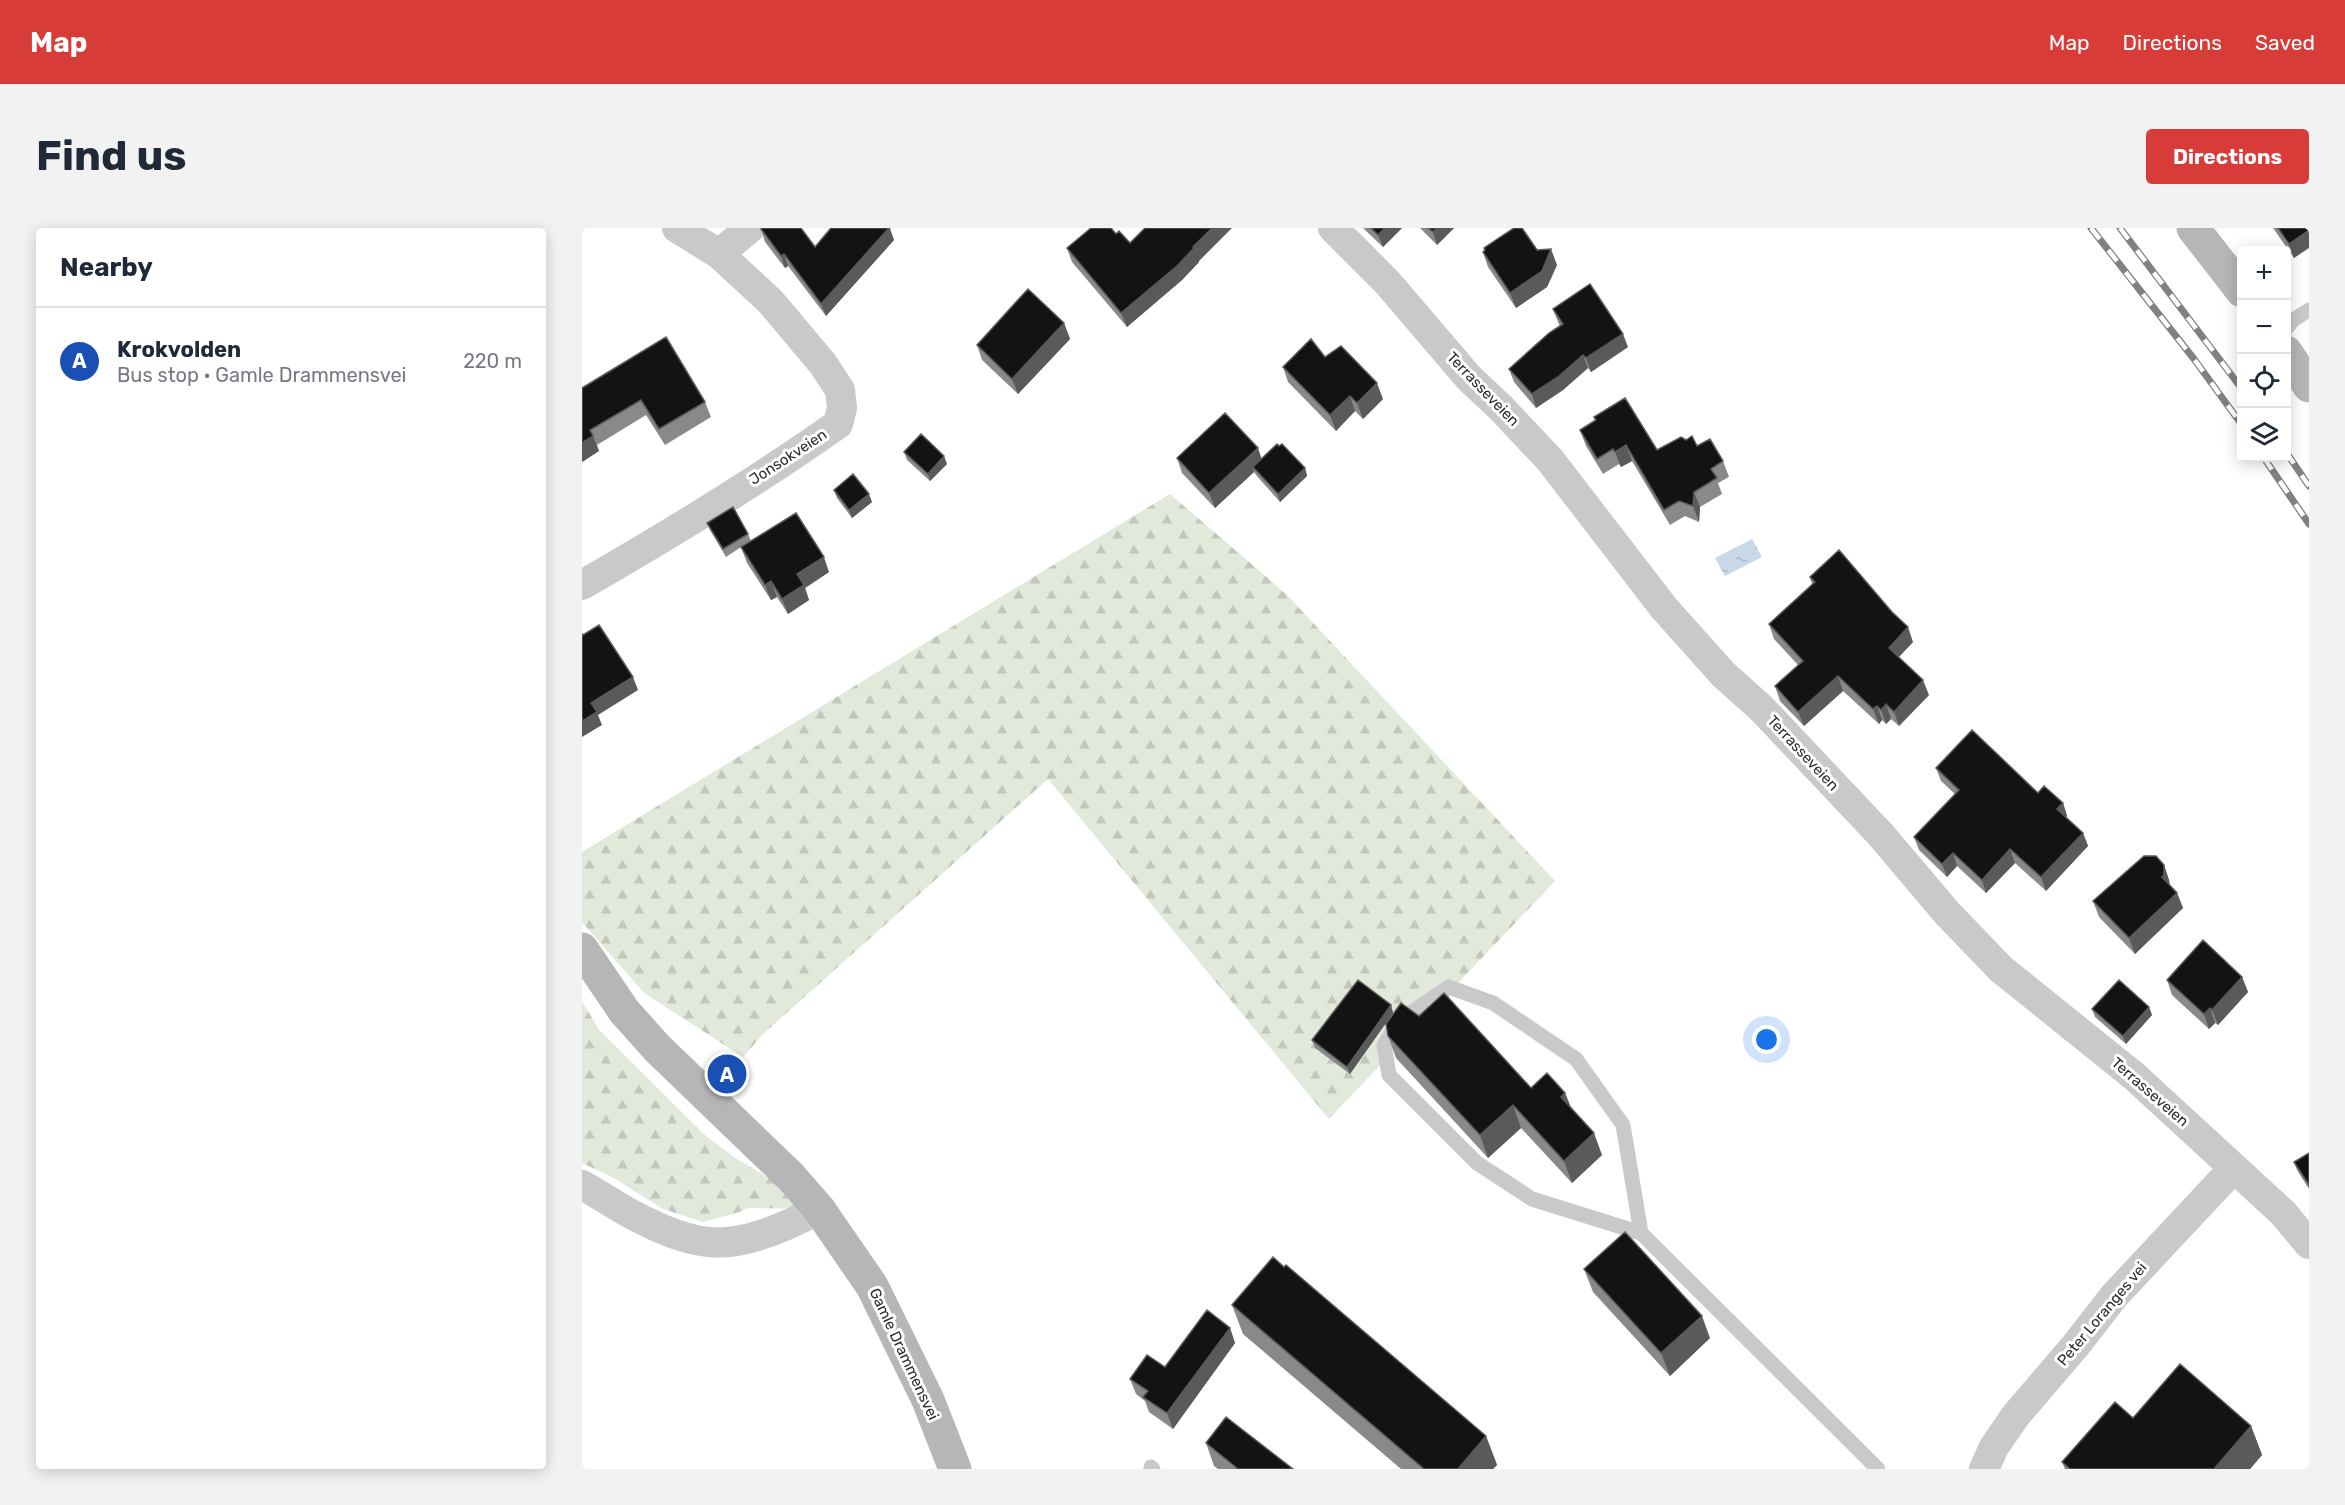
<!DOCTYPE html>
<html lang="en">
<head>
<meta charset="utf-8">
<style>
  :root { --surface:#fff; --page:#f2f2f3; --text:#1f2937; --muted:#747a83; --line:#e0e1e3; --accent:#d83c39 }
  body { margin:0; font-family:Rubik,sans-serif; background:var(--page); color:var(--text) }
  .controls { position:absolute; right:18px; top:18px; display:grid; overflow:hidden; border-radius:6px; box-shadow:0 3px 15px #0003 }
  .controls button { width:54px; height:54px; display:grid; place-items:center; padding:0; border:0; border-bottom:2px solid var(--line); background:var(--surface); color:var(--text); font:30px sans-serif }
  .you { position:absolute; left:1185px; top:812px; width:21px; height:21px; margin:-15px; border:4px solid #fff; border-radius:50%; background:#1a73e8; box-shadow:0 0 0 9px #1a73e833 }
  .badge { display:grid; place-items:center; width:39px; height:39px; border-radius:50%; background:var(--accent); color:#fff; font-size:20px; font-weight:700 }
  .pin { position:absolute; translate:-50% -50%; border:3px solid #fff; box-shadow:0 2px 6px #0006 }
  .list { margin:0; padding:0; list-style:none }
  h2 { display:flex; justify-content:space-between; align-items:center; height:78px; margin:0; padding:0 24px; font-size:26px }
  h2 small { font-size:20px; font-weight:400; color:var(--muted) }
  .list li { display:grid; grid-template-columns:39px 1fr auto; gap:18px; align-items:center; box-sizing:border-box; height:108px; padding:0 24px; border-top:2px solid var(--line) }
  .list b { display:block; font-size:22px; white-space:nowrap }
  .list p { margin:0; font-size:20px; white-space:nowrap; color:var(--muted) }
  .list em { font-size:20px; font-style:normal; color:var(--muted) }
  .icon { flex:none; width:33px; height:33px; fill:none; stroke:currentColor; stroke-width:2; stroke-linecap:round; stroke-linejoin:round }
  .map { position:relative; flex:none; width:1727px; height:1241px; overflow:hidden; border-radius:6px }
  header { display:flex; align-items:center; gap:36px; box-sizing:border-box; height:84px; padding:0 30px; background:var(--accent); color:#fff }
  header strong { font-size:28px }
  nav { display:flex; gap:33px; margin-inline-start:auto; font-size:21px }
  .intro { display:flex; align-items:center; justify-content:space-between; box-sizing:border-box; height:144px; padding:0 36px }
  h1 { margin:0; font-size:42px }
  .button { padding:15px 27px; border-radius:6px; background:var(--accent); color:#fff; font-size:21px; font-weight:700 }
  main { display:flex; gap:36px; padding:0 36px }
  aside { flex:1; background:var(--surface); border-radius:6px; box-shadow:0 3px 15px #0003 }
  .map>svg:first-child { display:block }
</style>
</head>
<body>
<header>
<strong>Map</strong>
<nav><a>Map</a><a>Directions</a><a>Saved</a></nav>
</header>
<div class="intro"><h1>Find us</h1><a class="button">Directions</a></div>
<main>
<aside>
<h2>Nearby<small></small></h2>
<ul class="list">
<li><span class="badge" style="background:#1a4fb4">A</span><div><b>Krokvolden</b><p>Bus stop · Gamle Drammensvei</p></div><em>220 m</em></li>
</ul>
</aside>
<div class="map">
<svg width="1727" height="1241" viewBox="0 0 1727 1241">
  <defs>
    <pattern id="forest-firs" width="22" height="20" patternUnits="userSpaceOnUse" patternTransform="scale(1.5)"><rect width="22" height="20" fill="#e1e9da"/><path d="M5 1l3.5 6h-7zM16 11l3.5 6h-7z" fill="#c1c8bb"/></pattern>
    <pattern id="water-ripples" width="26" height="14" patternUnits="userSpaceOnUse" patternTransform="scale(1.5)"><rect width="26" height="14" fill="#c8d8e8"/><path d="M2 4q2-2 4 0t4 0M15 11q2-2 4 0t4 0" fill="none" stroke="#acbac7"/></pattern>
  </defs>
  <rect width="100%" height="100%" fill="#fff"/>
  <!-- forest -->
  <path fill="url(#forest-firs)" d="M 588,266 L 703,365 L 973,653 L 747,891 L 466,551 L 181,806 L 161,829 L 62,765 L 0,694 L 0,624 Z
    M 0,773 L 17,802 L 123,907 L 152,929 L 237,981 L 166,980 L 157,984 L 121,994 L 81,981 L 32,950 L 0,935 Z"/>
  <!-- water -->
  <path fill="url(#water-ripples)" d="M 1170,311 L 1180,329 L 1143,348 L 1133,330 Z"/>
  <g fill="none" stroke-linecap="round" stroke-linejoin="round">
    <!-- lane -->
    <path stroke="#c9c9c9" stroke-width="15" d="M 1704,101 L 1711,92 L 1727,82
      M 1059,1005 L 1041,897 L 994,831 L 911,775 L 867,759 L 818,792 L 802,817 L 807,847 L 895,935 L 950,971 L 1059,1005 L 1296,1241
      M 569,1239 L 571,1241"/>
    <!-- street -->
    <path stroke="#c9c9c9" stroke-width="30" d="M 751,0 L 805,54 L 887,150 L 919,180 L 968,232 L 1082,380 L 1141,446 L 1180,481 L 1299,607 L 1365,685 L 1419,741 L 1552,848 L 1701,985 L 1727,1016
      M 137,26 L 168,0
      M 0,357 C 87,307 174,254 256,196 L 260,180 L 258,162 L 241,136 L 188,73 L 137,26 L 95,0
      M 0,957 C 22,969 42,984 65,994 C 83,1003 106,1012 127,1014 C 162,1018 206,998 237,981
      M 1402,1241 L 1412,1219 L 1434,1187 L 1494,1117 L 1532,1068 L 1651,941"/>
    <!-- secondary -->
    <path stroke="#b6b6b6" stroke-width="33" d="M 1611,0 L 1660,63
      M 1704,124 L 1727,158
      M 0,721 L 42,783 L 75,820 L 209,949 L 237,981 L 290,1058 L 346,1172 L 373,1241"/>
    <defs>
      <path id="rail" d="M 1509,0 L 1612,131 L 1660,197
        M 1538,0 L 1660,161
        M 1704,224 L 1727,258
        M 1682,230 L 1727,296"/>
    </defs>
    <!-- rail casing -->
    <use href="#rail" stroke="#818181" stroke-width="7"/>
    <!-- rail -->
    <use href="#rail" stroke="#fff" stroke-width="4.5" stroke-dasharray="14" stroke-linecap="butt"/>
  </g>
  <!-- wall -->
  <path fill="#898989" d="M 781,0 L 820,0 L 801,19 Z
    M 838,0 L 872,0 L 855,17 Z
    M 1691,0 L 1727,0 L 1712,30 Z
    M 179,1 L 233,19 L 308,1 L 312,12 L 244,88 L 206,38 L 203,40 L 183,14 Z
    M 534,6 L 548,15 L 617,33 L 617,34 L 600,52 L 545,99 L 490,34 L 485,20 Z
    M 902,20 L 955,22 L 975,37 L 965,59 L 934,80 L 906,39 L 901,24 L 903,23 Z
    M 971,81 L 1046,119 L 1009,144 L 1006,140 L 981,162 L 954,180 L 932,154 L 927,141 L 978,98 L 976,94 Z
    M 482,95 L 488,111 L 436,166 L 400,132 L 395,117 Z
    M 743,129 L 801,171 L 781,191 L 773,183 L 754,203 L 706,154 L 701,139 Z
    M 0,160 L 123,174 L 129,189 L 83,217 L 64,187 L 15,217 L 17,223 L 0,234 Z
    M 1012,189 L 1075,222 L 1115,218 L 1141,233 L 1147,249 L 1136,255 L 1140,266 L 1118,279 L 1117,294 L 1103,288 L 1088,297 L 1050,233 L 1039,239 L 1037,236 L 1021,246 L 1004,218 L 998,202 L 1013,193 Z
    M 322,224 L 365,236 L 348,253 L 325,232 Z
    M 595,230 L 680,231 L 723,240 L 725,248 L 698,274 L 674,247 L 672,244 L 633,280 L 600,245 Z
    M 252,262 L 290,274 L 270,290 L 255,270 Z
    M 125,295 L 166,306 L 169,313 L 247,344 L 223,360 L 227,372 L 206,386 L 195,369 L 189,372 L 165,335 L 159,319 L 144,329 L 128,302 Z
    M 1228,349 L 1331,414 L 1317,429 L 1347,467 L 1317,498 L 1309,491 L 1304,496 L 1300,492 L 1297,496 L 1261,463 L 1222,498 L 1198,473 L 1193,458 L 1216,437 L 1192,411 L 1187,396 L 1230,356 Z
    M 1354,540 L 1456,565 L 1481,575 L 1485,588 L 1484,590 L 1501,605 L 1506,618 L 1464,663 L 1433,635 L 1404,665 L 1375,638 L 1365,649 L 1337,622 L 1332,609 L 1373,566 L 1359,553 Z
    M 1582,637 L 1587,652 L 1588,657 L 1595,665 L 1601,680 L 1553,726 L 1517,689 L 1511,673 Z
    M 1660,749 L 1666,764 L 1636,797 L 1633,795 L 1627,801 L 1590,767 L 1585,752 Z
    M 809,777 L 811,785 L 768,846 L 733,820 L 730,812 Z
    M 1567,779 L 1570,787 L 1544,816 L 1513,789 L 1510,781 Z
    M 837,788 L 949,860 L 983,865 L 989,879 L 1020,927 L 990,955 L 939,900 L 906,930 L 814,830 L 806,808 Z
    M 1727,925 L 1727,961 L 1715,942 L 1712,934 Z
    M 1002,1041 L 1128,1110 L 1088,1148 L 1011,1064 Z
    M 650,1077 L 904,1208 L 915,1237 L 911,1241 L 819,1241 L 661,1106 Z
    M 648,1100 L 653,1115 L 591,1201 L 567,1184 L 563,1173 L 554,1166 L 548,1151 L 583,1139 Z
    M 1551,1190 L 1669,1198 L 1680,1227 L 1668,1241 L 1483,1241 L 1480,1234 Z
    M 624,1215 L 711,1241 L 636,1241 L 632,1238 Z"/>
  <!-- shaded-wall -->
  <path fill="#5a5a5a" d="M 303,0 L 309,0 L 308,1 L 312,12 L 244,88 L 239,76 Z
    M 630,0 L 650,0 L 617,33 L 617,34 L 600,52 L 545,99 L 539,85 Z
    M 803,0 L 820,0 L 801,19 L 796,7 Z
    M 855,0 L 872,0 L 855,17 L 851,4 Z
    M 1727,2 L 1727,20 L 1712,30 L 1707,16 Z
    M 969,21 L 975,37 L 965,59 L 934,80 L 928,65 Z
    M 202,26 L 206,38 L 203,40 L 199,28 Z
    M 482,95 L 488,111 L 436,166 L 430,151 Z
    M 1041,106 L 1046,119 L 1009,144 L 1004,130 Z
    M 1001,127 L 1006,140 L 981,162 L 954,180 L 950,166 Z
    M 795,155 L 801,171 L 781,191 L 775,175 Z
    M 768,168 L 773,183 L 754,203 L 748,187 Z
    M 11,208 L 17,223 L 0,234 L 0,215 Z
    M 1044,217 L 1050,233 L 1039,239 L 1033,224 Z
    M 676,220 L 681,235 L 671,239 L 672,244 L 633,280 L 627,265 Z
    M 362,228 L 365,236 L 348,253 L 346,246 Z
    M 723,240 L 725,248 L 698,274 L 696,266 Z
    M 1112,264 L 1118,279 L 1117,294 L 1111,278 Z
    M 287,266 L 290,274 L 270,290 L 267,282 Z
    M 242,329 L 247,344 L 223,360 L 227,372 L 206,386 L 200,371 L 215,346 Z
    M 189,353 L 195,369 L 189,372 L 183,357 Z
    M 1326,399 L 1331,414 L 1312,434 L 1307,420 Z
    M 1256,448 L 1261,463 L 1222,498 L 1216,484 Z
    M 51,449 L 56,462 L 16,487 L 20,497 L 0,509 L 0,493 L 9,475 Z
    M 1341,452 L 1347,467 L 1317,498 L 1312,484 Z
    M 1304,476 L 1309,491 L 1304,496 L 1299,482 Z
    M 1295,478 L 1300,492 L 1297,496 L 1291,481 Z
    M 1481,575 L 1485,588 L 1480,594 L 1475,581 Z
    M 1501,605 L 1506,618 L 1464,663 L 1459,649 Z
    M 1428,621 L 1433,635 L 1404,665 L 1400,652 Z
    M 1371,625 L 1375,638 L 1365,649 L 1360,636 Z
    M 1582,637 L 1587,652 L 1588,662 L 1580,649 Z
    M 1595,665 L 1601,680 L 1553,726 L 1547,710 Z
    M 1660,749 L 1666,764 L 1636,797 L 1630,782 Z
    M 809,777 L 811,785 L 768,846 L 765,839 Z
    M 1567,779 L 1570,787 L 1544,816 L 1541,808 Z
    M 1628,780 L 1633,795 L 1627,801 L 1622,786 Z
    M 983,865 L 992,888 L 979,869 Z
    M 931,877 L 939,900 L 906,930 L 898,907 Z
    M 1012,905 L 1020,927 L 990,955 L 982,933 Z
    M 1120,1088 L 1128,1110 L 1088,1148 L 1079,1125 Z
    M 648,1100 L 653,1115 L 591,1201 L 585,1185 Z
    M 1669,1198 L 1680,1227 L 1668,1241 L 1632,1241 Z
    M 904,1208 L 915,1237 L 911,1241 L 876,1241 Z"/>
  <!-- building -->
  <path fill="#131313" stroke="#5a5a5a" stroke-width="1.5" d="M 180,0 L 219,0 L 233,19 L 249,0 L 307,0 L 239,76 L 202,26 L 199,28 L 179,1 Z
    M 509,0 L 529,0 L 534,6 L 537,3 L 548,15 L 563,0 L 630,0 L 611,19 L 612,20 L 595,38 L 539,85 L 485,20 Z
    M 789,0 L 803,0 L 796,7 Z
    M 846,0 L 855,0 L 851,4 Z
    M 932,0 L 940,0 L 955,22 L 969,21 L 960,43 L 928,65 L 901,24 L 903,22 L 902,20 Z
    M 1696,0 L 1727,0 L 1727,2 L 1707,16 Z
    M 1008,56 L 1041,106 L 1004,130 L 1001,127 L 976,149 L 950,166 L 927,141 L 967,105 L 981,96 L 971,81 Z
    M 446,61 L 482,95 L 430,151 L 395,117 Z
    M 84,109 L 123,174 L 77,201 L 59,172 L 8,202 L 11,208 L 0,215 L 0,160 Z
    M 729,111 L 743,129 L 759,118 L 795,155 L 775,175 L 768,168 L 748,187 L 701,139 Z
    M 1043,170 L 1075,222 L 1099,209 L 1104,212 L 1110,208 L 1115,218 L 1128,211 L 1141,233 L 1129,241 L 1135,250 L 1112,264 L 1111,278 L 1097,273 L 1082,282 L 1044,217 L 1033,224 L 1031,221 L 1015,231 L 998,202 L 1014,192 L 1012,189 Z
    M 643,185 L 676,220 L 627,265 L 595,230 Z
    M 339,206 L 362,228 L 346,246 L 322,224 Z
    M 695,216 L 697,218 L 700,216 L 723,240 L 696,266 L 671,239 Z
    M 271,246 L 287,266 L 267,282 L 252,262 Z
    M 151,279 L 166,306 L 141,321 L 125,295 Z
    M 214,285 L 242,329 L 215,346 L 222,357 L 200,371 L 189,353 L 183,357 L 159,319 Z
    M 1257,322 L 1310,384 L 1326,399 L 1307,420 L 1341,452 L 1312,484 L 1304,476 L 1299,482 L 1295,478 L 1291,481 L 1256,448 L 1216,484 L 1193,458 L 1221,433 L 1187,396 L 1233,354 L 1228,349 Z
    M 17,397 L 51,449 L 9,475 L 15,484 L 0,493 L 0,406 L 1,407 Z
    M 1390,502 L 1456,565 L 1462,558 L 1481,575 L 1475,581 L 1501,605 L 1459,649 L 1428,621 L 1400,652 L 1371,625 L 1360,636 L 1332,609 L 1377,562 L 1354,540 Z
    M 1562,628 L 1574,628 L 1582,637 L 1582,647 L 1580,649 L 1595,665 L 1547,710 L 1511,673 Z
    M 1621,712 L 1660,749 L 1630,782 L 1628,780 L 1622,786 L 1585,752 Z
    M 776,752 L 809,777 L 765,839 L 730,812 Z
    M 1537,752 L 1567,779 L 1541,808 L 1510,781 Z
    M 862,765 L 949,860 L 965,845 L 983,865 L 979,869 L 1012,905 L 982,933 L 931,877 L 898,907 L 806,808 L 804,796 L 819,775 L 837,788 Z
    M 1727,925 L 1727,957 L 1712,934 Z
    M 1043,1004 L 1120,1088 L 1079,1125 L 1002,1041 Z
    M 691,1029 L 702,1039 L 704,1037 L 904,1208 L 876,1241 L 842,1241 L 650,1077 Z
    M 625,1082 L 648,1100 L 585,1185 L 561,1169 L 566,1163 L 548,1151 L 565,1127 L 583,1139 Z
    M 1598,1136 L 1669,1198 L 1632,1241 L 1488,1241 L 1480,1234 L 1533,1174 L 1551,1190 Z
    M 644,1189 L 711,1241 L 656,1241 L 624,1215 Z"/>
  <g text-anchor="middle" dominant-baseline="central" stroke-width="6" stroke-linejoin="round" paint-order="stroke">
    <!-- street labels -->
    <g font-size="15" fill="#2c2c2c" stroke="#fff">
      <text transform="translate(901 161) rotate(46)">Terrasseveien</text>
      <text transform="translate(206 229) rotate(-33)">Jonsokveien</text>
      <text transform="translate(1221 525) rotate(47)">Terrasseveien</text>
      <text transform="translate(1568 864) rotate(41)">Terrasseveien</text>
      <text transform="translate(1520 1086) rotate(-50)">Peter Loranges vei</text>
      <text transform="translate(322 1126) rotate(65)">Gamle Drammensvei</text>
    </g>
  </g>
</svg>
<div class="controls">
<button>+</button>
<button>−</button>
<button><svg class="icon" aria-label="locate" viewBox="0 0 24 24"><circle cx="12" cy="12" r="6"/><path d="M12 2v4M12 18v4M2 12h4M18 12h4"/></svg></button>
<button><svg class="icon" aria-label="layers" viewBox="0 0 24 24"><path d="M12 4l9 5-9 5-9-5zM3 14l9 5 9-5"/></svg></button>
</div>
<div class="you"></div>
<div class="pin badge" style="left:145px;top:846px;background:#1a4fb4">A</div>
</div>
</main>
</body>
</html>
